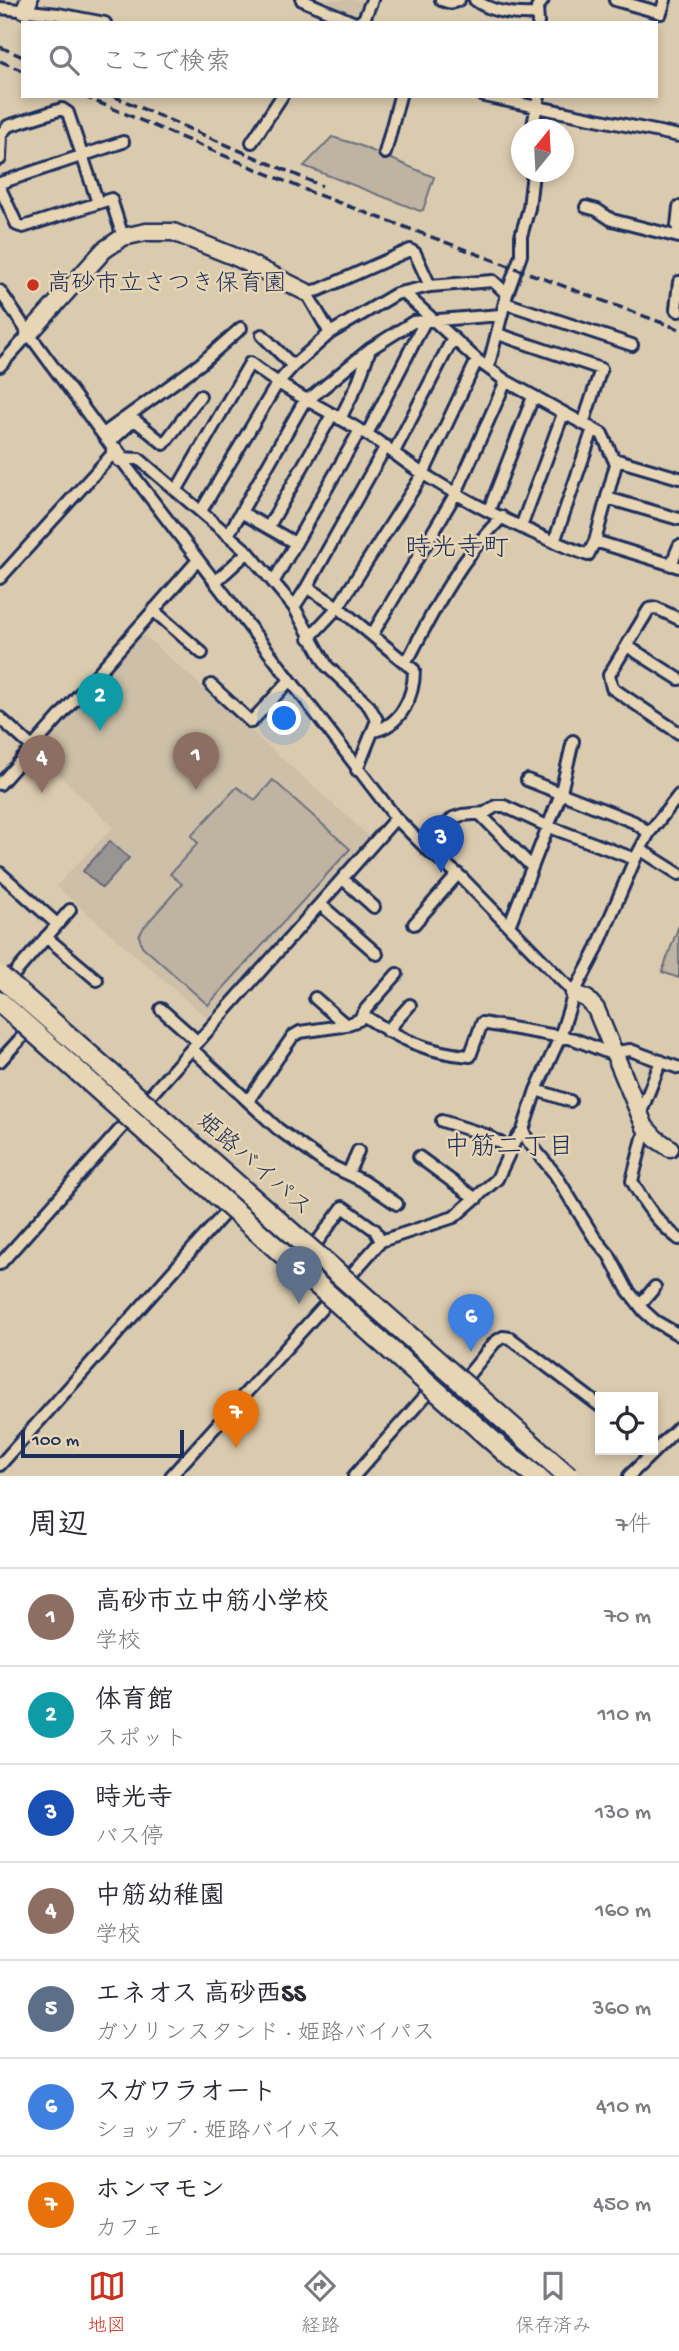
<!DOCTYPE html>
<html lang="ja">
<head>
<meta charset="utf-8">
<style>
  :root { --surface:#fff; --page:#f2f2f3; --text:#2b2b33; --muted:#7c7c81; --line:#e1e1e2; --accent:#c8321e }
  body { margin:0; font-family:"Gochi Hand","Klee One",sans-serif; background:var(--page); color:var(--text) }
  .controls { position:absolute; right:21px; bottom:21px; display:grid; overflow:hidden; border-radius:0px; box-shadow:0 4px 10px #0003 }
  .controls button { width:63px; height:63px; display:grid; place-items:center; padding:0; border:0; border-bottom:2px solid var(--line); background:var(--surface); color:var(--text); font:35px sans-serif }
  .compass { position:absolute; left:511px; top:119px; width:63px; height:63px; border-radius:50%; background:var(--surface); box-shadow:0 4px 10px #0003; rotate:18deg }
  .scale { position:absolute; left:21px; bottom:18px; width:163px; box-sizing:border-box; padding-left:7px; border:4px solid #1b2f5e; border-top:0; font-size:19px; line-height:24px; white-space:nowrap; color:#1b2f5e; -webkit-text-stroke:5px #e7d5b3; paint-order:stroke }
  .you { position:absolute; left:285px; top:719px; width:24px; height:24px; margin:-18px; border:5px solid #fff; border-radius:50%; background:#1a73e8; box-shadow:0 0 0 10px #1a73e833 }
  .badge { display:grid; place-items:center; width:46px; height:46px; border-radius:50%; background:var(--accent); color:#fff; font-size:23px; font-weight:700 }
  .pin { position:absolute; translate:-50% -58px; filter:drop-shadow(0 2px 4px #0008) }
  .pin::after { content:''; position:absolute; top:37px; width:24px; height:21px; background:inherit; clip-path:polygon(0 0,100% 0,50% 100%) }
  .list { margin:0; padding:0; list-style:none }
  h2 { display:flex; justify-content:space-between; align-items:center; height:91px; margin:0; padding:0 28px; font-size:30px }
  h2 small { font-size:23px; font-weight:400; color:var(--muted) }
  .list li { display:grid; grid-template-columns:46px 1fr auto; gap:21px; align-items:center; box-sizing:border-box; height:98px; padding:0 28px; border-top:2px solid var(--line) }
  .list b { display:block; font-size:26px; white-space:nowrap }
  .list p { margin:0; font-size:23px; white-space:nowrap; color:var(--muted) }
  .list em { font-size:23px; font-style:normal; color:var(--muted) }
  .icon { flex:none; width:38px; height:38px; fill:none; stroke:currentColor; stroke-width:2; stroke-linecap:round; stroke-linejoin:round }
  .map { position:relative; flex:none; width:679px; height:1476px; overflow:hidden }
  .search { position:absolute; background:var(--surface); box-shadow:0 4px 10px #0003; left:21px; right:21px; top:21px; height:77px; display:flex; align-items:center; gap:18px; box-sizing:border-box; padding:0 24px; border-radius:0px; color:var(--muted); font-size:26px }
  .sheet { height:777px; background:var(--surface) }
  nav { display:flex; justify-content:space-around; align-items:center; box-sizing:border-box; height:98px; border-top:2px solid var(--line); background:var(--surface); font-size:19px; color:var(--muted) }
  nav a { display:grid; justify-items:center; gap:4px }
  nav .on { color:var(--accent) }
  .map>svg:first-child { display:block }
</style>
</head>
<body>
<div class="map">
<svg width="679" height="1476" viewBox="0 0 679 1476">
  <rect width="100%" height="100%" fill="#dbcbae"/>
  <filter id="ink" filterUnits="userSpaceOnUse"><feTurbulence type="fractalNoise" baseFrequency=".0143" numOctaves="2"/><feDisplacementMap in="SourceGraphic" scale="14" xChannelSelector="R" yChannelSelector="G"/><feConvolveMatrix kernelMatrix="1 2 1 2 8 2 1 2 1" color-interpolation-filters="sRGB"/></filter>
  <g filter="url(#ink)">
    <!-- built -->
    <path fill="#cdbfa8" d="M 321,0 L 366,0 L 360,16 Z
      M 142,633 L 371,838 L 207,1018 L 56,886 L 113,827 L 36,753 Z"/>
    <!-- green -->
    <path fill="#bfb4a2" stroke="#6d7280" stroke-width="2" d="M 332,137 L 356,144 L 434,177 L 423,210 L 420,211 L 304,166 Z
      M 273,780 L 350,849 L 208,1005 L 142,946 L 139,936 L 144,927 L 182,884 L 170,874 L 198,843 L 191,836 L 237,787 L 255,800 Z
      M 679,925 L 679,978 L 662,972 Z"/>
    <!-- water -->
    <path fill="#999593" stroke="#676c7e" stroke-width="2" d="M 110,841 L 129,858 L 102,888 L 83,871 Z"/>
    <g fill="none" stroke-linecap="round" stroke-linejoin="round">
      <defs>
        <path id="street" d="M 302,0 L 355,23
          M 441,0 L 451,3 L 459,0
          M 475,0 C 493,13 515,15 537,14
          M 615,0 L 661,13 L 665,0
          M 0,8 L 58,14 L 105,23
          M 358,23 L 364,19 L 372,0
          M 538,23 L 537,8 L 543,0
          M 484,96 L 679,136
          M 532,130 L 539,96
          M 252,142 L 282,96
          M 385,153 L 400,96
          M 0,159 L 1,134 L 8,126 L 62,109 L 68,113 L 98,203
          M 0,183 L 123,142
          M 0,188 L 17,225 L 23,227 L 111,199 L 123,237
          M 586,207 L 597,210 L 612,220 L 679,237
          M 679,207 L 677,226 L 679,231
          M 679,282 L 676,309 L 679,311
          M 0,291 L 29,334 L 115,451 L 0,578
          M 507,294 L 521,255 L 521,236 L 529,208 L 533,172
          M 505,303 L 632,345
          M 330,333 L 306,292 L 319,290 L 410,250 L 415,253 L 430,286
          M 498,334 L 601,369 L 583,424
          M 262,335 L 293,366
          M 0,366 L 29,334
          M 340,419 L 357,385 L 370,349
          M 103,434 L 200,364 L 241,328
          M 367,434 L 425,321
          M 109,443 L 133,421 L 136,421 L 164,444 L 200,396
          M 394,452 L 453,338
          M 120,458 L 396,818 L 427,849 L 461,877 L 574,993
          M 120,458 L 139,459 L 248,552 L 294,607 L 327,666 L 369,706 L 377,720 L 357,770
          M 614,459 L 679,478
          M 176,491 L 250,363 C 287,392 328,410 368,435 C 388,447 405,463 425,475 C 476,507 531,534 588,555 L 595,541 L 616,464 L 602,434 L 506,381 L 477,360 L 403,292
          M 607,498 L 679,519
          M 489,510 L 533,397
          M 201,511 L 277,384 L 293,366 L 330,333 L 396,294 L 430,286 L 493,281 L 507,294 L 488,368
          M 241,512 L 295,543
          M 269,526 L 332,415
          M 521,527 L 563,414
          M 228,535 L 305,400 L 313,396 L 370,349 L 413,322 L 501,315
          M 595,541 L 679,567
          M 554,542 L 593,429
          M 671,565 L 679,546
          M 274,581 L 360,430
          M 215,582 L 248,552
          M 307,587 L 338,607 L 414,670 C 414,696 401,726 373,731
          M 294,607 L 307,587 L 386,446
          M 153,610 L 202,653
          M 679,619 L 656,608 L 649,609 L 609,675 L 612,688 L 679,733
          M 372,635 L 456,493 L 506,381
          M 309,638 L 338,607 L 423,474 L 477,360
          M 627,646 L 679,679
          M 404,661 L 411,654 C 436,605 462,557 502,517
          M 211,685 L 251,722 L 290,680
          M 0,718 L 32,747
          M 527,780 L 634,822 L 649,833
          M 0,784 L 198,560
          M 480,814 L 531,866
          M 425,847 L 453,818 L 462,815 L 485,813 L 496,806 L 504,806 L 547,826 L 635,859
          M 641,850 L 679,874
          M 0,873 L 57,924
          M 343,879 L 374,907
          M 320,904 L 377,954
          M 414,924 L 458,874
          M 509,926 L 560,796 L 573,741
          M 46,937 L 97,980
          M 9,980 L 70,910
          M 315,998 L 346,1025
          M 161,1009 L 198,1042
          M 363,1015 C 398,1038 427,1053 470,1056 L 482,1023 L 574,1039 L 609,1053 L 630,1050 L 679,1068
          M 387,1031 L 410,1005
          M 192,1049 L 278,1129 L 325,1163 L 363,1181 L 397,1204
          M 0,1061 L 31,1027
          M 536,1090 L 570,1101
          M 248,1101 L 293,1036 L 300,1032 L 342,1026 L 359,1020 L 366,1009 L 397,974
          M 639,1117 L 661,1061
          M 442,1121 L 486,1135 L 511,1149
          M 523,1130 L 528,1141 L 555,1174 L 594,1237 L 609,1255 L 627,1289 L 644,1311 L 655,1321 L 679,1335
          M 649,1133 L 643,1138 L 632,1181 C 645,1205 658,1223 679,1239
          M 419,1157 L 476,1199
          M 348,1174 L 358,1151
          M 309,1253 L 343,1207 L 375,1230 L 381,1241
          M 0,1264 L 133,1115 L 134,1107 L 142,1105 L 396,818
          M 343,1284 L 381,1241 L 454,1217 L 497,1179 L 515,1141 L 523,1130 L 536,1090 L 560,1037 L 574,993 L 595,953 L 635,859 L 649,833 L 679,795
          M 639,1303 L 644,1300 L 655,1287
          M 461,1384 L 495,1342 L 503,1337 L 510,1338 L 600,1406
          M 0,1465 L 231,1206
          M 171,1476 L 333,1296
          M 354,1476 L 436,1384
          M 629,1476 L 679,1427"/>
        <path id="secondary" d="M 25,10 L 29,0
          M 29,334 L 104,250 L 123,237 L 146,232 L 173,232 L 238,258 L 306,292
          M 115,451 L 120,458
          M 574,993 L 587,999 L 596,1009 L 645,1127 L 656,1139 L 670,1148"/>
      </defs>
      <!-- street casing -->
      <use href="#street" stroke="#1b2f5e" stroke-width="16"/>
      <!-- secondary casing -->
      <use href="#secondary" stroke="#1b2f5e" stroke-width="21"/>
      <!-- street -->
      <use href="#street" stroke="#e7d5b3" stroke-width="10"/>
      <!-- secondary -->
      <use href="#secondary" stroke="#e7d5b3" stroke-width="16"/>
      <!-- rail -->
      <path stroke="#1b2f5e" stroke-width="3.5" stroke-dasharray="10 5" stroke-linecap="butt" d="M 0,47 L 23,57
        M 0,61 L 23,71
        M 83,96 L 313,193 L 679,329
        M 113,96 L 322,186"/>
      <defs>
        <path id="highway-bridge" d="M 0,976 L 568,1476
          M 0,1002 L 505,1452 L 536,1476"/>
      </defs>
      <!-- highway-bridge casing -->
      <use href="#highway-bridge" stroke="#1b2f5e" stroke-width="24" stroke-linecap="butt"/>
      <!-- highway-bridge -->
      <use href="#highway-bridge" stroke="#e7d5b3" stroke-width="19"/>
    </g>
  </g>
  <!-- markers -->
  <circle fill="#c8321e" stroke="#e7d5b3" stroke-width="2.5" cx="33" cy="285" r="7"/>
  <g text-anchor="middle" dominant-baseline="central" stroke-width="5" stroke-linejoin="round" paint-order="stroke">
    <!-- poi labels -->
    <g font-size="24" fill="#1b2f5e" stroke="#e7d5b3" text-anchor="start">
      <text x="47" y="285">高砂市立さつき保育園</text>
    </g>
    <!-- street labels -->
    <g font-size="24" fill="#1b2f5e" stroke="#e7d5b3">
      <text transform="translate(253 1166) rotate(41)">姫路バイパス</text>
    </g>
    <!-- neighbourhood labels -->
    <g font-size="26" fill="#1b2f5e" stroke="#e7d5b3">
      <text x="457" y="550">時光寺町</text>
      <text x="509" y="1149">中筋二丁目</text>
    </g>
  </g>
</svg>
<div class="controls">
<button><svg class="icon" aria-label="locate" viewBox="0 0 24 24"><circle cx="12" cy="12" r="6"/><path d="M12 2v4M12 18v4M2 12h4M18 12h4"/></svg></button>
</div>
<svg class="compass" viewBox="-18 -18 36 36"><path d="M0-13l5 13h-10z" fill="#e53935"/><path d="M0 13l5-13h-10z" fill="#7c7c81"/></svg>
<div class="scale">100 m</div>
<div class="you"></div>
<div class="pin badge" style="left:196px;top:790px;background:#8d6e63">1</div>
<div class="pin badge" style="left:100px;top:731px;background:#0f9aa8">2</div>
<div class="pin badge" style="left:441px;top:873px;background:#1a4fb4">3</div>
<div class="pin badge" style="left:42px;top:793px;background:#8d6e63">4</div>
<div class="pin badge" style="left:299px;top:1304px;background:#5c6f8a">5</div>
<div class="pin badge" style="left:471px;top:1352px;background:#3f7fe0">6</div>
<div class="pin badge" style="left:236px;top:1448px;background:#e8710a">7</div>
<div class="search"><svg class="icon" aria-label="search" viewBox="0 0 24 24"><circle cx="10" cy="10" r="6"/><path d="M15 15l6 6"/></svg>ここで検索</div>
</div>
<section class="sheet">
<h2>周辺<small>7件</small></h2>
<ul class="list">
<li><span class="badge" style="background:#8d6e63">1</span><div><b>高砂市立中筋小学校</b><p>学校</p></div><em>70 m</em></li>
<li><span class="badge" style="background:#0f9aa8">2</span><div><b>体育館</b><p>スポット</p></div><em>110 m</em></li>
<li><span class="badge" style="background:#1a4fb4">3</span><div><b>時光寺</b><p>バス停</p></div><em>130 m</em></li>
<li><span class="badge" style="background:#8d6e63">4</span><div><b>中筋幼稚園</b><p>学校</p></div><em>160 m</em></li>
<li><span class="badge" style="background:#5c6f8a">5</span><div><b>エネオス 高砂西SS</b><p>ガソリンスタンド · 姫路バイパス</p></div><em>360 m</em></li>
<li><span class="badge" style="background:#3f7fe0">6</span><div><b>スガワラオート</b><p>ショップ · 姫路バイパス</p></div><em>410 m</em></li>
<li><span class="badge" style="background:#e8710a">7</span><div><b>ホンマモン</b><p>カフェ</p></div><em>450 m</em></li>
</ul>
</section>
<nav>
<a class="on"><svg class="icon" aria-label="map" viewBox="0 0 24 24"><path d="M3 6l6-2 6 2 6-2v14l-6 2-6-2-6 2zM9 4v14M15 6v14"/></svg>地図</a>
<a><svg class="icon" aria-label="directions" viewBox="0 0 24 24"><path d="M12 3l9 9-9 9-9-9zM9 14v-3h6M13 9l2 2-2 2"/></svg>経路</a>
<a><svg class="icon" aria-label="saved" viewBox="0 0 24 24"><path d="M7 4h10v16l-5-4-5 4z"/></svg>保存済み</a>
</nav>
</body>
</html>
